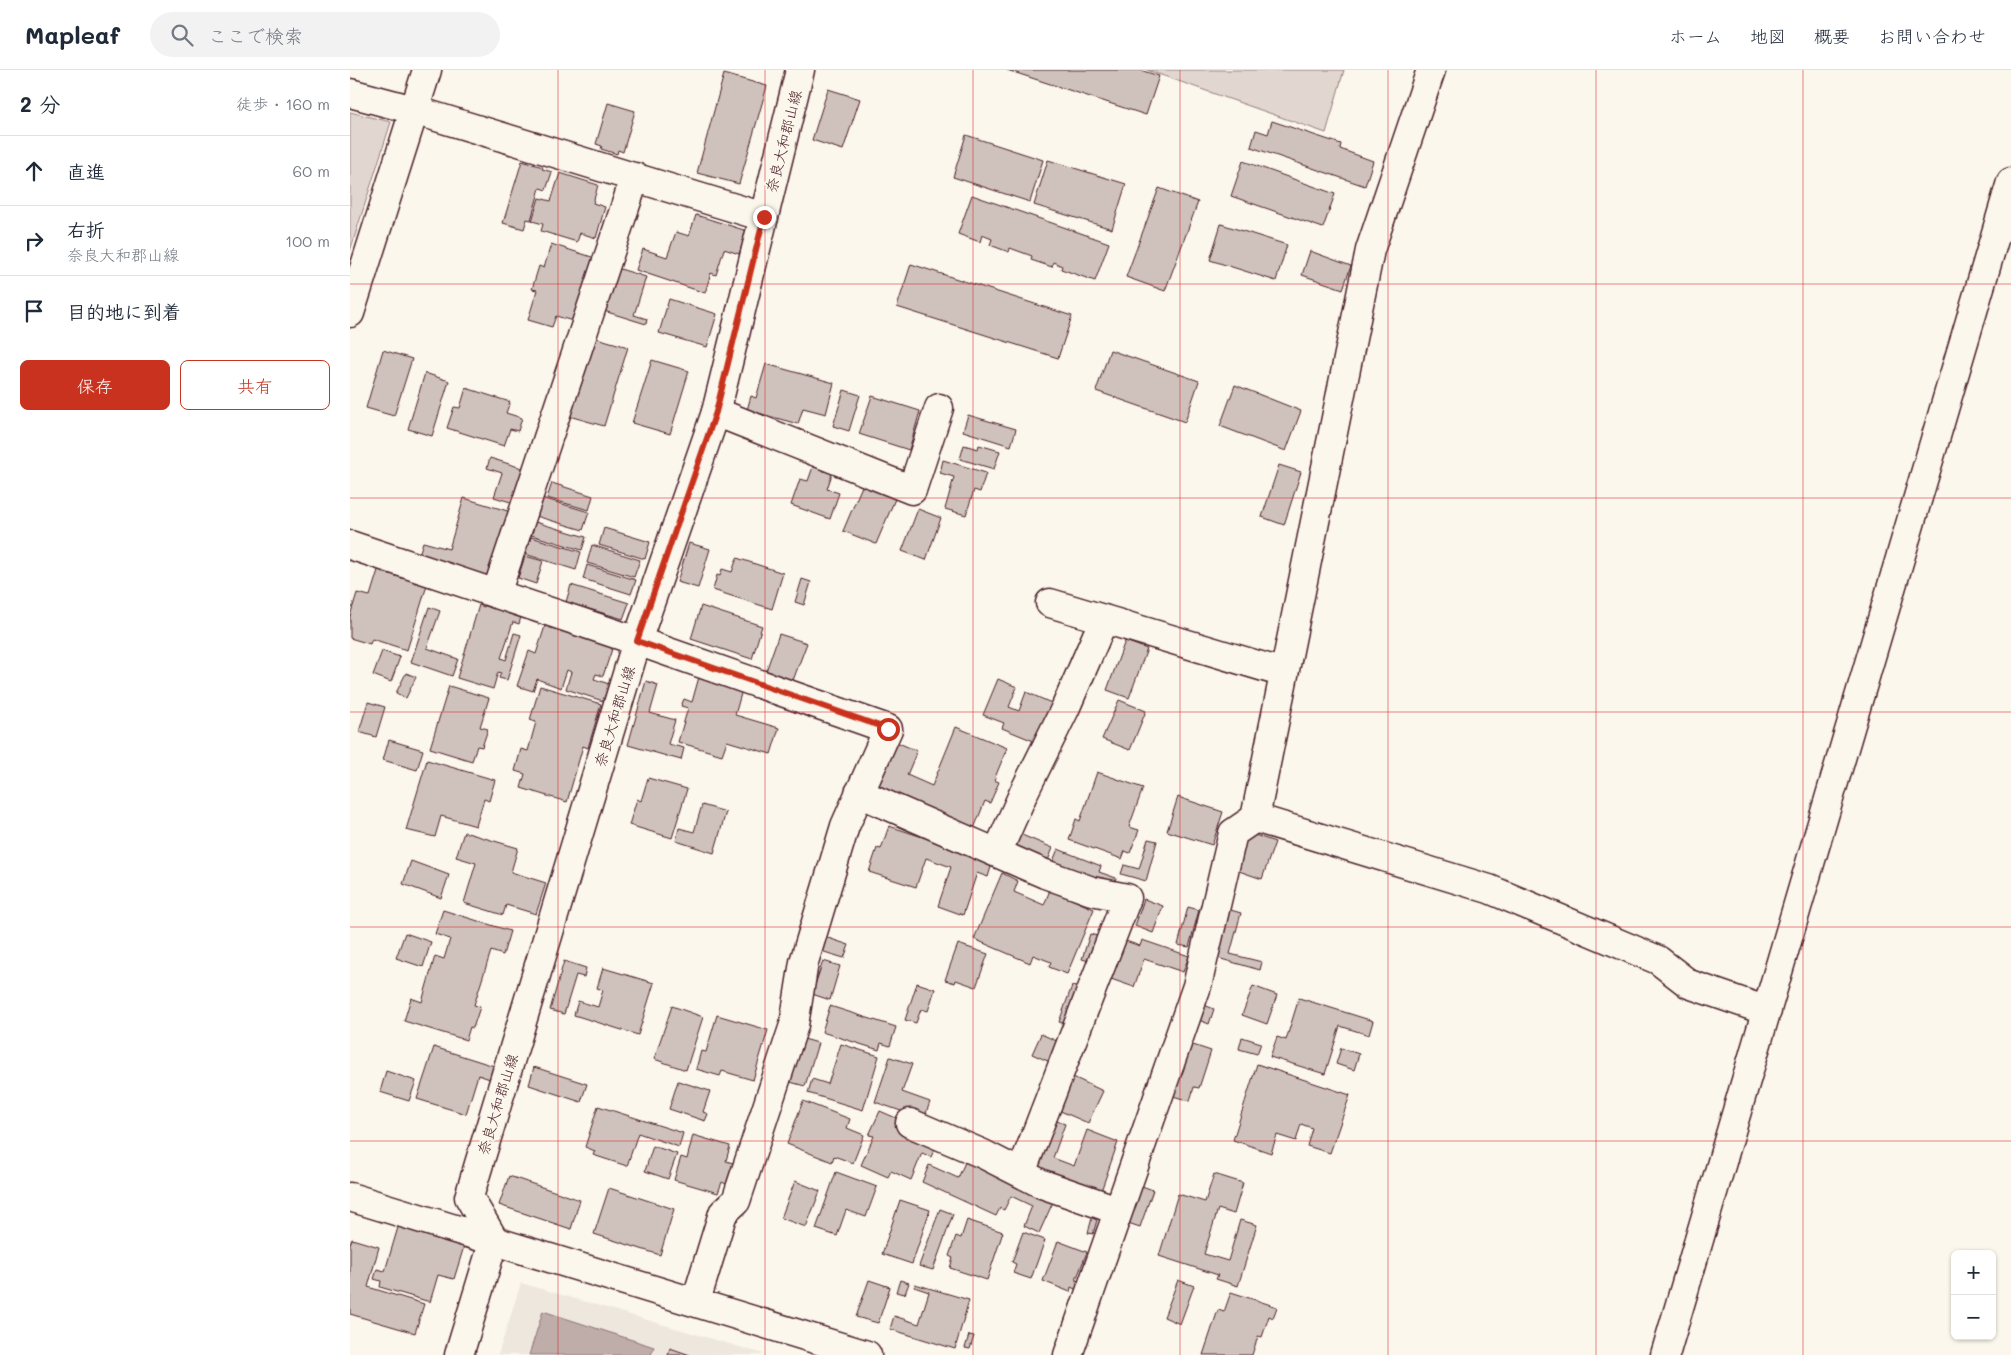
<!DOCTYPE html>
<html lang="ja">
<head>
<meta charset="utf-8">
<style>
  :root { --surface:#fff; --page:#f2f2f3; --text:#1f2937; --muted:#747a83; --line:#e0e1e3; --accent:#c8321e }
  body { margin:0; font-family:Mali,"Klee One",sans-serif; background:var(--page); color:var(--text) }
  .controls { position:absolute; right:15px; bottom:15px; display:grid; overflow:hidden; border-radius:8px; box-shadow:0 1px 4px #0004 }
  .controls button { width:45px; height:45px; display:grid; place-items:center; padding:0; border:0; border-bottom:1px solid var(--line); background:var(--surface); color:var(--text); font:25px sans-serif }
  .stop { position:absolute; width:15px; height:15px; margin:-11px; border:4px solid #c8321e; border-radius:50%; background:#fff }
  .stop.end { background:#c8321e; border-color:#fff; box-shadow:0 1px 5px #0008 }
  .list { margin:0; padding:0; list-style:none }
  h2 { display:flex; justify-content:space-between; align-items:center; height:65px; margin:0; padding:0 20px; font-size:21px }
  h2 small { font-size:16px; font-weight:400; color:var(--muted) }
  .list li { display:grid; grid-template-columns:32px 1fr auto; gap:15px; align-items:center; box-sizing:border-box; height:70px; padding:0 20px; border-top:1px solid var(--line) }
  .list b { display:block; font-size:19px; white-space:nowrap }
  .list p { margin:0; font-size:16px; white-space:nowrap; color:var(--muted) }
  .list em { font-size:16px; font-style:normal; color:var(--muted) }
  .actions { display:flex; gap:10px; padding:15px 20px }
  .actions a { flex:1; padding:11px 0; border:1px solid var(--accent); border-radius:8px; text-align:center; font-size:18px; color:var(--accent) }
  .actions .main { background:var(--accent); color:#fff }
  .icon { flex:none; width:28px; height:28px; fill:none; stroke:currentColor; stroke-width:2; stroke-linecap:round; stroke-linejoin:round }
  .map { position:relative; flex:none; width:1661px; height:1285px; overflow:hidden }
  header { display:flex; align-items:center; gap:30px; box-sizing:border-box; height:70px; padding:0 25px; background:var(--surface); border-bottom:1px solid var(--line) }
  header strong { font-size:24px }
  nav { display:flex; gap:28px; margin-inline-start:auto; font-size:18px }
  .search { width:350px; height:45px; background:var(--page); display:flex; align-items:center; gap:12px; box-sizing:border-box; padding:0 18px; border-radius:28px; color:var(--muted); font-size:19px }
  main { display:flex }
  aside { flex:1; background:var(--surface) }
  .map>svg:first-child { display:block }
</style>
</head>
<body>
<header>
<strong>Mapleaf</strong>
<div class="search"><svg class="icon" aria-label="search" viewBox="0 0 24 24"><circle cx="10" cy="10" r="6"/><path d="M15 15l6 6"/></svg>ここで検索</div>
<nav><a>ホーム</a><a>地図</a><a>概要</a><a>お問い合わせ</a></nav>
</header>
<main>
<aside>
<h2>2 分<small>徒歩 · 160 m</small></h2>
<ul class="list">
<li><svg class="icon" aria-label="ahead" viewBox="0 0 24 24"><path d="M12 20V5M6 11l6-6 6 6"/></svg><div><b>直進</b></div><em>60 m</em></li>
<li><svg class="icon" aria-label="right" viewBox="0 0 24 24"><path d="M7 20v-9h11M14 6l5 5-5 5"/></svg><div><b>右折</b><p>奈良大和郡山線</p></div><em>100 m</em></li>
<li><svg class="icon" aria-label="arrive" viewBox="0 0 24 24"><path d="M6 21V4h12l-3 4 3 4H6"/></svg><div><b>目的地に到着</b></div></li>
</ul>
<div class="actions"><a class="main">保存</a><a>共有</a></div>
</aside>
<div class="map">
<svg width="1661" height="1285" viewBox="0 0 1661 1285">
  <rect width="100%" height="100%" fill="#fbf7ec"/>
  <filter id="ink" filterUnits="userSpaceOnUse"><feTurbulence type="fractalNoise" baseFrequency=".02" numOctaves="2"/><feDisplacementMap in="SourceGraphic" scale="10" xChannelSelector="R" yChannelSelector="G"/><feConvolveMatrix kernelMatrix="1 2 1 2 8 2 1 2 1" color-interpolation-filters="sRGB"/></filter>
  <g filter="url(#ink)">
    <!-- built -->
    <path fill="#eee7de" d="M 171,1213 L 417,1285 L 148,1285 Z"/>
    <!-- green -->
    <path fill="#e2d7d0" stroke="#967b7e" d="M 797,0 L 994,0 L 976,63 Z
      M 0,42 L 41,52 L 0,181 Z"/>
    <!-- water -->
    <path fill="#bfadaa" stroke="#907477" d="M 193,1241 L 304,1277 L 301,1285 L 179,1285 Z"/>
    <!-- building -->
    <path fill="#cfc2bc" stroke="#4a1f2b" d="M 657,0 L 790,0 L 809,6 L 796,45 Z
      M 374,4 L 417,16 L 389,114 L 347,103 Z
      M 478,19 L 510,29 L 493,80 L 462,70 Z
      M 258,33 L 285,41 L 273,82 L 268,80 L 267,84 L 251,79 L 252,76 L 246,74 Z
      M 922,51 L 991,74 L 990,79 L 1023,91 L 1015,116 L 901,77 L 906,60 L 918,64 Z
      M 616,65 L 693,90 L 680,132 L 603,107 Z
      M 698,90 L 776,114 L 762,159 L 684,135 Z
      M 172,91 L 193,97 L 192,99 L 202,102 L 196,120 L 190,118 L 181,150 L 177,149 L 174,159 L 153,153 Z
      M 893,91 L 985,124 L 973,158 L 881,126 Z
      M 210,103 L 248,115 L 243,133 L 255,137 L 246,168 L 230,163 L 227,172 L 191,161 L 193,154 L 182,151 L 189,128 L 201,131 Z
      M 809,118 L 848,132 L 815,221 L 776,207 Z
      M 622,125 L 759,173 L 745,211 L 711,199 L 712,196 L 703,192 L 702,197 L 681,190 L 682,186 L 660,178 L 659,182 L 640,175 L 642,169 L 632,165 L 630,172 L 608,164 Z
      M 346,145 L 397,161 L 389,184 L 374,179 L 366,205 L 361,203 L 355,223 L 286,200 L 293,179 L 317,187 L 326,162 L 339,166 Z
      M 871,154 L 937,175 L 926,211 L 860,190 Z
      M 201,174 L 245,188 L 226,252 L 206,246 L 202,257 L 178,250 L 187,220 L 182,219 L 189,196 L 194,198 Z
      M 960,181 L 1001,196 L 993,219 L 952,205 Z
      M 561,194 L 722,246 L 708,288 L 547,237 Z
      M 267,198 L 296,207 L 284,245 L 297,249 L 296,254 L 254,241 Z
      M 319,229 L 367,244 L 357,277 L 309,263 Z
      M 243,267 L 278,277 L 254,356 L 219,346 Z
      M 33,280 L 62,289 L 44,346 L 16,338 Z
      M 760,280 L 849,311 L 835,352 L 746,321 Z
      M 302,290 L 339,301 L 320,364 L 282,353 Z
      M 416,294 L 484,313 L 476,344 L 453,338 L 448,354 L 397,340 L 401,326 L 406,328 Z
      M 75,303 L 99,311 L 82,366 L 58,359 Z
      M 885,315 L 951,341 L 936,381 L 870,356 Z
      M 116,318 L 160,332 L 156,343 L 172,348 L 168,361 L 160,359 L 154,376 L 97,358 L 104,337 L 110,338 Z
      M 494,320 L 510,325 L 499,361 L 483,356 Z
      M 522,326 L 570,341 L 559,380 L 509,364 Z
      M 618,345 L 666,359 L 661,376 L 613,361 Z
      M 614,375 L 628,379 L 629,375 L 650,381 L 644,399 L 610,389 Z
      M 140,388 L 175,399 L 164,433 L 144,427 L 152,403 L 137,398 Z
      M 593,390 L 636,403 L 630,422 L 624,420 L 616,445 L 595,439 L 604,407 L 590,403 Z
      M 464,394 L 483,401 L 477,419 L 489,423 L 480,449 L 441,435 L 450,409 L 458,411 Z
      M 929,395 L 951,402 L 934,455 L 912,447 Z
      M 202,413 L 243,426 L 239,440 L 197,428 Z
      M 512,416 L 545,429 L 526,474 L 493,461 Z
      M 114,428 L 161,442 L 157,454 L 154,453 L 146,480 L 149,481 L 141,507 L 69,485 L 73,472 L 99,479 Z
      M 192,428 L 239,442 L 233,460 L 186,446 Z
      M 568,439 L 591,448 L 576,490 L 552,481 Z
      M 185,452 L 236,467 L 232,480 L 181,465 Z
      M 254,458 L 300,472 L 295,489 L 249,475 Z
      M 181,467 L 231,482 L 226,500 L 175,484 Z
      M 339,473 L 360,479 L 348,518 L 327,512 Z
      M 242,475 L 290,490 L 284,507 L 237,493 Z
      M 175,486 L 193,491 L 186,514 L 168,508 Z
      M 387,488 L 433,503 L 422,539 L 363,520 L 367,505 L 370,506 L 372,499 L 382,502 Z
      M 237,495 L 286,510 L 281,524 L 233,509 Z
      M 29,497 L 78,512 L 57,580 L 22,569 L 20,574 L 0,568 L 0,546 L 7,523 L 20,526 Z
      M 452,509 L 461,512 L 454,535 L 445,532 Z
      M 221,515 L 279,533 L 273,549 L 216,532 Z
      M 135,532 L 172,543 L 169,554 L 163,552 L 151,588 L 156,590 L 164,563 L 171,565 L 157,610 L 149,608 L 151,603 L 148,602 L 143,619 L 107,608 L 129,535 L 134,537 Z
      M 351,536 L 412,556 L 402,589 L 341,569 Z
      M 79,537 L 90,541 L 77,578 L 108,589 L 102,606 L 61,592 Z
      M 197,550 L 264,573 L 253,606 L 246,604 L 244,609 L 259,614 L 253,631 L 216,619 L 221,602 L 217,600 L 211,618 L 187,609 L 183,621 L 167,616 L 179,581 L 186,584 Z
      M 429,564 L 457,573 L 442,613 L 415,604 Z
      M 775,571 L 797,579 L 779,628 L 757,620 Z
      M 32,581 L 50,587 L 41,612 L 23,605 Z
      M 56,603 L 66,607 L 56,628 L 46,623 Z
      M 349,607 L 392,620 L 385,645 L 429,658 L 421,684 L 377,671 L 372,685 L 328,672 L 338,638 L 331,636 L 334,629 L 342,632 Z
      M 648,609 L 667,617 L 659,637 L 669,641 L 676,622 L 706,635 L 686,672 L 652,658 L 654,653 L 633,645 Z
      M 296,611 L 308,615 L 300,643 L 325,650 L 318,674 L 334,678 L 331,690 L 278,675 Z
      M 99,616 L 139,628 L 130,657 L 138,659 L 132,677 L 127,676 L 122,691 L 80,678 Z
      M 190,616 L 251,634 L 238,678 L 233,676 L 217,732 L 171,718 L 175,704 L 165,701 L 171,679 L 178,681 L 186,652 L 180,650 Z
      M 769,630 L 796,641 L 780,680 L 752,669 Z
      M 18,632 L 35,637 L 26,667 L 9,662 Z
      M 606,657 L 657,678 L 644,710 L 649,712 L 640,733 L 635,731 L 623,761 L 524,720 L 544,671 L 567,681 L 557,705 L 582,716 Z
      M 39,670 L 73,680 L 67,700 L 33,690 Z
      M 77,690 L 145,710 L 139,731 L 134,729 L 126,756 L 91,746 L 85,767 L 56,760 Z
      M 747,702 L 793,718 L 779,757 L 789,760 L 780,783 L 775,781 L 772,789 L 719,770 L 726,749 L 730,751 Z
      M 298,708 L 337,719 L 322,768 L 279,755 L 287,729 L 291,731 Z
      M 828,727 L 873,742 L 862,775 L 817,761 Z
      M 352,735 L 376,742 L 364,783 L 326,771 L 329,758 L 344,762 Z
      M 539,756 L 643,790 L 638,807 L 627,803 L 613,845 L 588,836 L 601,797 L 576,788 L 566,817 L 519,802 L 527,778 L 531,779 Z
      M 114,762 L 168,778 L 161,802 L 196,813 L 186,844 L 156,835 L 153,845 L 114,833 L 126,793 L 106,787 Z
      M 667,763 L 703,778 L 697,793 L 661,779 Z
      M 899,763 L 925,772 L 912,809 L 886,800 Z
      M 798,769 L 807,771 L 796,811 L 771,804 L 774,795 L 789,799 Z
      M 708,779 L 751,796 L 749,802 L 766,808 L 761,820 L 701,796 Z
      M 61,791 L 99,805 L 91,828 L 53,814 Z
      M 652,803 L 668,811 L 664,822 L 694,835 L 700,820 L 744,839 L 717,904 L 699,897 L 701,892 L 683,885 L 680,893 L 624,869 Z
      M 794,829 L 813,836 L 803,863 L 785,856 Z
      M 838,837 L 849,840 L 839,877 L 828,875 Z
      M 877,839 L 891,843 L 880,884 L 912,892 L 910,900 L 864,887 Z
      M 93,840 L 160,861 L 153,885 L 141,881 L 124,935 L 130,937 L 123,958 L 120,957 L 116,970 L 54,951 L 61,928 L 72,932 L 85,886 L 94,889 L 100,869 L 85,864 Z
      M 55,863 L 81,872 L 73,897 L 46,888 Z
      M 740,864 L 747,866 L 739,891 L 732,889 Z
      M 475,867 L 499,875 L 494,888 L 471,881 Z
      M 770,869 L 790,876 L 792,870 L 839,886 L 833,902 L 794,889 L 784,917 L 758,908 Z
      M 608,874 L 638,884 L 626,917 L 606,910 L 605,913 L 595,910 Z
      M 214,891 L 236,898 L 234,907 L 226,905 L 214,944 L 200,940 Z
      M 473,891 L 490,896 L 480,930 L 462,924 Z
      M 253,898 L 304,913 L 288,965 L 224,945 L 228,931 L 248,937 L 253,920 L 247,918 Z
      M 567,913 L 585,919 L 578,941 L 571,939 L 566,953 L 555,950 Z
      M 722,916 L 729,918 L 716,954 L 709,952 Z
      M 903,916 L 927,925 L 917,954 L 892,945 Z
      M 949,928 L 1023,951 L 1019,965 L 990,956 L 975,1004 L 920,987 L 927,967 L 936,970 Z
      M 854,935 L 864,939 L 859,954 L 849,950 Z
      M 322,936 L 353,947 L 336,1000 L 304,989 Z
      M 480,936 L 546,957 L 540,976 L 531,973 L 529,980 L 472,962 Z
      M 367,945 L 418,960 L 403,1010 L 372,1001 L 370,1006 L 346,999 L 351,981 L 356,982 Z
      M 691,964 L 709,972 L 700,992 L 682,984 Z
      M 892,967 L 911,973 L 907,984 L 889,979 Z
      M 454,969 L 468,973 L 455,1016 L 440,1012 Z
      M 491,974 L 529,986 L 513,1040 L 458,1023 L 462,1009 L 478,1014 Z
      M 840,974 L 861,981 L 849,1018 L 844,1017 L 840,1031 L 823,1026 Z
      M 84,977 L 144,996 L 140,1009 L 128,1005 L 116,1044 L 67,1029 Z
      M 991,978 L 1009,984 L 1004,1000 L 986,994 Z
      M 540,987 L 562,994 L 552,1022 L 580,1032 L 574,1049 L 525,1032 Z
      M 907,994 L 1000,1025 L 980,1083 L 957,1076 L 962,1058 L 951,1054 L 946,1071 L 927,1065 L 921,1083 L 883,1070 Z
      M 184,997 L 237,1014 L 231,1032 L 179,1015 Z
      M 36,1001 L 66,1011 L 59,1031 L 30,1022 Z
      M 723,1007 L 753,1021 L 738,1053 L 708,1040 Z
      M 328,1011 L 360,1021 L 353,1042 L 358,1044 L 355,1051 L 319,1039 Z
      M 453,1031 L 500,1049 L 497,1058 L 514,1065 L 503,1093 L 484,1086 L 482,1092 L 437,1074 Z
      M 248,1036 L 333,1063 L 329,1077 L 288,1063 L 277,1096 L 243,1085 L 245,1081 L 235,1077 Z
      M 530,1041 L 553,1051 L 548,1062 L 585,1078 L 581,1087 L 572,1083 L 561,1110 L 541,1101 L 538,1107 L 511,1095 L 524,1066 L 519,1065 Z
      M 701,1049 L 715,1054 L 703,1088 L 724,1096 L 737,1060 L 768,1072 L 750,1124 L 683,1099 Z
      M 343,1065 L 380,1076 L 376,1091 L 383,1093 L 376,1114 L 372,1112 L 368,1123 L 324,1110 L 331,1087 L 337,1089 Z
      M 303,1076 L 327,1084 L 318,1109 L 295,1101 Z
      M 616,1090 L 704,1130 L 689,1163 L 674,1156 L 682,1136 L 661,1126 L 654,1140 L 650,1138 L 646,1146 L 572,1112 L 579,1095 L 608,1108 Z
      M 486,1102 L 527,1117 L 516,1147 L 496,1140 L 487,1166 L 466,1159 Z
      M 864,1104 L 893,1113 L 884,1144 L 868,1139 L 854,1184 L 878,1191 L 890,1150 L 907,1155 L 888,1216 L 866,1209 L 868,1205 L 809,1186 L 828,1124 L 855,1132 Z
      M 159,1106 L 230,1130 L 221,1159 L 149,1135 Z
      M 445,1111 L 470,1121 L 456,1157 L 431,1148 Z
      M 789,1115 L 803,1120 L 790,1157 L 775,1152 Z
      M 259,1118 L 324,1139 L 310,1185 L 244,1164 Z
      M 550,1130 L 580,1140 L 562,1194 L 532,1184 Z
      M 590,1139 L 603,1144 L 583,1200 L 569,1196 Z
      M 742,1148 L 747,1150 L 743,1164 L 738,1163 Z
      M 617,1150 L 653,1162 L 637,1210 L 600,1198 L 603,1188 L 599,1186 L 606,1166 L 611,1168 Z
      M 49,1154 L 115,1173 L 104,1209 L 88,1205 L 80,1232 L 30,1217 L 31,1211 L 24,1209 L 27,1199 L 35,1201 Z
      M 673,1162 L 695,1170 L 681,1209 L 663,1203 L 666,1194 L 662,1192 Z
      M 2,1169 L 29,1177 L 18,1217 L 74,1234 L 65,1263 L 0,1244 L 0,1174 Z
      M 708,1171 L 737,1182 L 726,1210 L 731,1212 L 727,1220 L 721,1217 L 720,1222 L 693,1211 Z
      M 519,1210 L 540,1217 L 528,1253 L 506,1247 Z
      M 550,1210 L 559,1213 L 555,1224 L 546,1222 Z
      M 828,1210 L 844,1216 L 830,1254 L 814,1247 Z
      M 565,1214 L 619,1230 L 605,1279 L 540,1259 L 544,1246 L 569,1254 L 579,1222 L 564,1217 Z
      M 881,1222 L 927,1237 L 923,1248 L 919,1246 L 912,1267 L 908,1266 L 902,1285 L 853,1285 L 868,1240 L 874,1242 Z
      M 619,1265 L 624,1266 L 620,1279 L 615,1278 Z
      M 320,1278 L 340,1285 L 318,1285 Z"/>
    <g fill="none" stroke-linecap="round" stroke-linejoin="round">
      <defs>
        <path id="minor" d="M 0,23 L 64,40 L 414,147
          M 0,243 L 77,0
          M 366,342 L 562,420 L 589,338
          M 0,475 L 287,571 L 538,659 L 495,756 L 454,892 L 444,955 L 386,1131 L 373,1143 L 346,1231
          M 146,524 L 285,107
          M 700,533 L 934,603
          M 509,723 L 695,804 L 742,821 L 777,828 L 671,1103
          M 905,748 L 1139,819 L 1308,890 L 1339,914 L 1417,941
          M 647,783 L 674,722 L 715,639 L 754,549
          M 560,1053 L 633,1084 L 692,1114 L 767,1140
          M 0,1127 L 517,1285
          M 718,1285 L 847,916 L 883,763 L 905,748 L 1020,180 L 1081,0
          M 1315,1285 L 1661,112"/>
        <path id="major" d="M 109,1285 L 144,1170 L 119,1127 L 287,571 L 366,342 L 450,0"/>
      </defs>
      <!-- minor casing -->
      <use href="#minor" stroke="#4a1f2b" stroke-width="31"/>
      <!-- major casing -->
      <use href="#major" stroke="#4a1f2b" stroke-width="31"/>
      <!-- minor -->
      <use href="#minor" stroke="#fbf7ec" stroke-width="28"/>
      <!-- major -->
      <use href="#major" stroke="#fbf7ec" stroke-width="28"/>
    </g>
  </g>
  <g fill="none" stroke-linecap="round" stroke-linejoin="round" filter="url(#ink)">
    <!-- route -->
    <path stroke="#c8321e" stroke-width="6" d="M 414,147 L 366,342 L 287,571 L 538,659"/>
  </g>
  <!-- grid -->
  <path fill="none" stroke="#d62828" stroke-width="1" stroke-opacity="0.55" d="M 208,0 L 208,1285M 415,0 L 415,1285M 623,0 L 623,1285M 830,0 L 830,1285M 1038,0 L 1038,1285M 1246,0 L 1246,1285M 1453,0 L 1453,1285M 0,214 L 1661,214M 0,428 L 1661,428M 0,642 L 1661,642M 0,857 L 1661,857M 0,1071 L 1661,1071"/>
  <g text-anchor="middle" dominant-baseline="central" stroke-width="4" stroke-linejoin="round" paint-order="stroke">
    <!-- street labels -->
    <g font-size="15" fill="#4a1f2b" stroke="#fbf7ec">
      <text transform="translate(433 71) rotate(-76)">奈良大和郡山線</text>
      <text transform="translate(264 646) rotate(-73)">奈良大和郡山線</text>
      <text transform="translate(147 1034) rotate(-73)">奈良大和郡山線</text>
    </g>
  </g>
</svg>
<div class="controls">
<button>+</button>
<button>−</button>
</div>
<div class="stop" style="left:538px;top:659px"></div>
<div class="stop end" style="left:414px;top:147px"></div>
</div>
</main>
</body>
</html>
